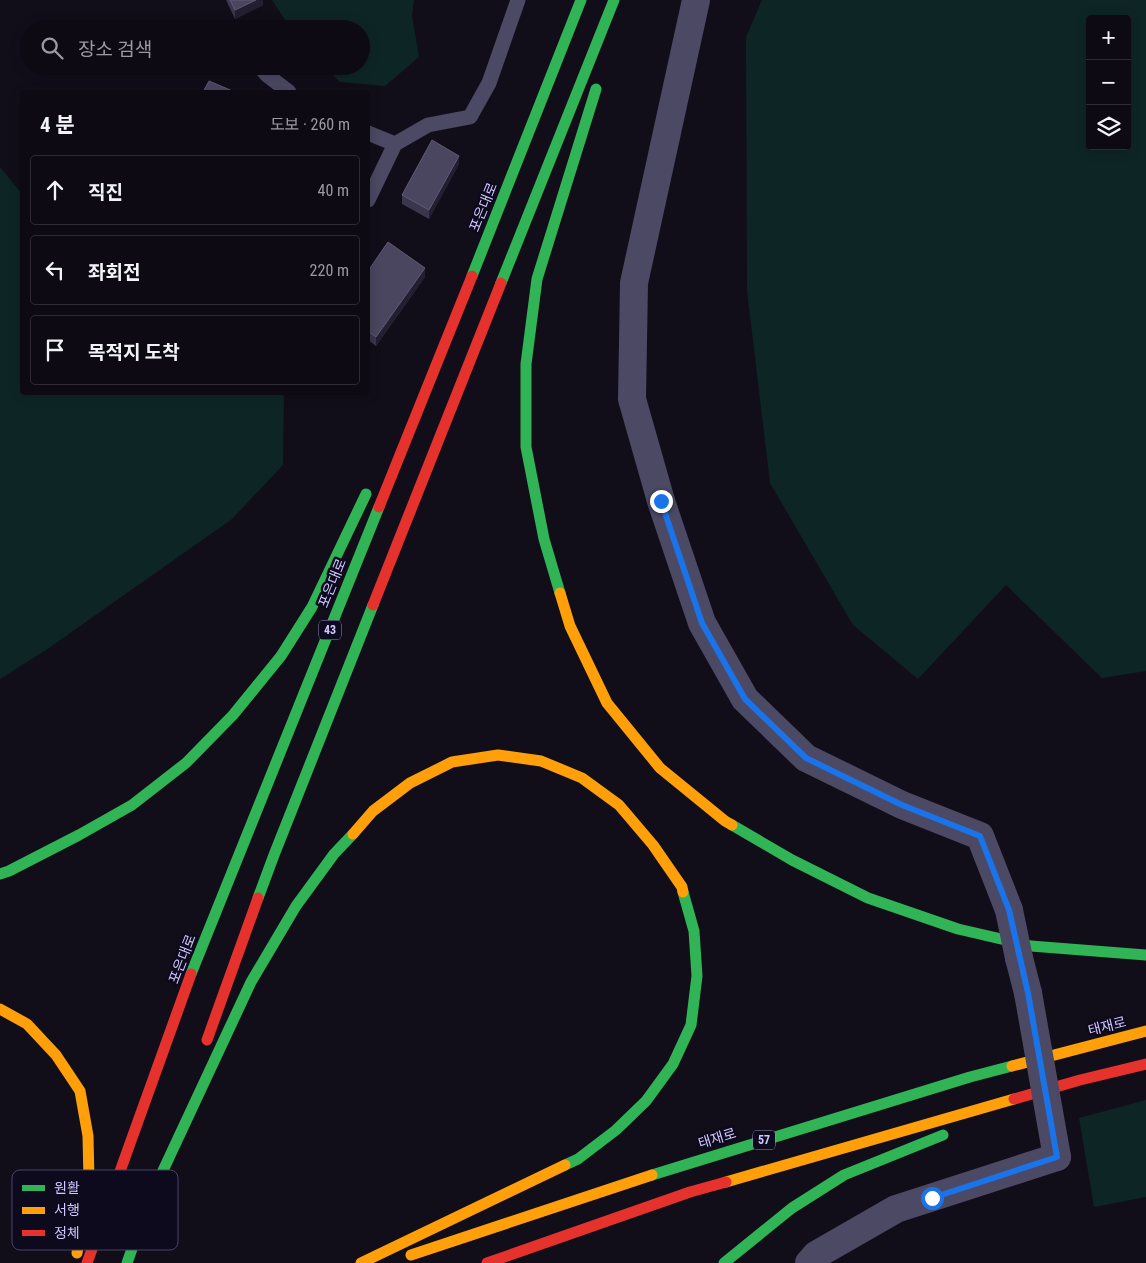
<!DOCTYPE html>
<html lang="ko">
<head>
<meta charset="utf-8">
<style>
  :root { --surface:#0d0a14; --page:#16131d; --text:#f1f3f6; --muted:#9a9aa0; --line:#2d2b34 }
  body { margin:0; font-family:"Roboto Condensed","Noto Sans KR",sans-serif; background:var(--page); color:var(--text) }
  .controls { position:absolute; right:15px; top:15px; display:grid; overflow:hidden; border-radius:5px; box-shadow:0 2px 12px #0003 }
  .controls button { width:45px; height:45px; display:grid; place-items:center; padding:0; border:0; border-bottom:1px solid var(--line); background:var(--surface); color:var(--text); font:25px sans-serif }
  .stop { position:absolute; width:15px; height:15px; margin:-11px; border:4px solid #1a73e8; border-radius:50%; background:#fff }
  .stop.end { background:#1a73e8; border-color:#fff; box-shadow:0 1px 5px #0008 }
  .list { margin:0; padding:0; list-style:none }
  h2 { display:flex; justify-content:space-between; align-items:center; height:65px; margin:0; padding:0 20px; font-size:21px }
  h2 small { font-size:16px; font-weight:400; color:var(--muted) }
  .list li { display:grid; grid-template-columns:32px 1fr auto; gap:15px; align-items:center; box-sizing:border-box; height:70px; margin:0 10px 10px; padding:0 10px; border:1px solid var(--line); border-radius:5px }
  .list b { display:block; font-size:19px; white-space:nowrap }
  .list em { font-size:16px; font-style:normal; color:var(--muted) }
  .icon { flex:none; width:28px; height:28px; fill:none; stroke:currentColor; stroke-width:2; stroke-linecap:round; stroke-linejoin:round }
  .map { position:relative; flex:none; width:1146px; height:1263px; overflow:hidden }
  .search { position:absolute; background:var(--surface); box-shadow:0 2px 12px #0003; left:20px; top:20px; width:350px; height:55px; display:flex; align-items:center; gap:12px; box-sizing:border-box; padding:0 18px; border-radius:28px; color:var(--muted); font-size:19px }
  .panel { position:absolute; background:var(--surface); box-shadow:0 2px 12px #0003; left:20px; top:90px; width:350px; height:305px; border-radius:5px }
  .map>svg:first-child { display:block }
</style>
</head>
<body>
<div class="map">
<svg width="1146" height="1263" viewBox="0 0 1146 1263">
  <rect width="100%" height="100%" fill="#110e1a"/>
  <!-- green -->
  <path fill="#0e2526" fill-rule="evenodd" d="M 272,0 L 414,0 L 412,16 L 419,57 L 385,86 L 340,82 L 323,66 L 361,66 L 361,29 L 291,29 Z
    M 762,0 L 1146,0 L 1146,671 L 1102,678 L 1006,585 L 918,679 L 853,625 L 770,483 L 747,290 L 746,37 ZM 1090,19 L 1127,19 L 1127,146 L 1090,146 Z
    M 0,167 L 22,194 L 22,392 L 284,393 L 283,465 L 232,519 L 46,650 L 0,679 Z
    M 1146,1100 L 1146,1197 L 1094,1207 L 1079,1118 Z"/>
  <g fill="none" stroke-linecap="round" stroke-linejoin="round">
    <!-- lane -->
    <path stroke="#4b4963" stroke-width="15" d="M 259,66 L 267,75 L 289,92
      M 368,133 L 395,144
      M 368,200 L 395,144 L 428,125 L 470,117 L 489,83 L 518,0"/>
    <!-- street -->
    <path stroke="#4b4963" stroke-width="28" d="M 696,0 L 634,283 L 632,399 L 661,501 L 702,623 L 745,699 L 806,758 L 902,805 L 980,836 L 1009,910
      M 1019,958 L 1028,993
      M 809,1263 L 816,1255 L 896,1209 L 1057,1157"/>
    <!-- fast -->
    <path stroke="#30b455" stroke-width="11" d="M 472,276 L 581,0
      M 501,283 L 614,0
      M 560,593 L 544,539 L 526,447 L 526,364 L 537,279 L 596,89
      M 732,825 L 792,860 L 868,898 L 958,929 L 1031,946 L 1146,955
      M 0,874 L 9,871 L 79,835 L 132,805 L 186,763 L 233,715 L 281,656 L 312,607 L 366,494
      M 258,898 L 274,855 L 373,605
      M 191,974 L 379,507
      M 565,1165 L 578,1159 L 616,1130 L 646,1101 L 673,1064 L 691,1025 L 697,976 L 694,931 L 683,892
      M 652,1175 L 970,1077 L 1012,1066
      M 146,1207 L 251,982 L 296,906 L 334,854 L 353,834
      M 127,1263 L 153,1189
      M 724,1263 L 792,1208 L 844,1175 L 943,1135"/>
    <!-- slow -->
    <path stroke="#ff9f0a" stroke-width="11" d="M 560,593 L 570,626 L 607,703 L 660,768 L 725,821 L 732,825
      M 353,834 L 373,811 L 410,783 L 452,762 L 498,755 L 541,761 L 582,778 L 619,805 L 653,845 L 682,887 L 683,892
      M 0,1009 L 27,1024 L 56,1055 L 80,1091 L 88,1136 L 89,1180 L 77,1253
      M 1012,1066 L 1146,1031
      M 726,1182 L 1014,1099
      M 411,1255 L 652,1175
      M 361,1263 L 565,1165"/>
    <!-- jam -->
    <path stroke="#e5322d" stroke-width="11" d="M 379,507 L 472,276
      M 373,605 L 501,283
      M 207,1040 L 258,898
      M 1014,1099 L 1080,1080 L 1146,1064
      M 87,1263 L 191,974
      M 487,1263 L 690,1192 L 726,1182"/>
    <!-- street-bridge -->
    <path stroke="#4b4963" stroke-width="28" d="M 1009,910 L 1019,958
      M 1028,993 L 1057,1157"/>
  </g>
  <!-- wall -->
  <path fill="#3a364c" d="M 226,0 L 263,0 L 263,5 L 235,19 Z
    M 459,164 L 429,219 L 402,204 L 402,195 Z
    M 368,271 L 425,277 L 376,346 L 368,340 Z"/>
  <!-- shaded-wall -->
  <path fill="#231f30" d="M 256,0 L 263,0 L 263,5 L 235,19 L 235,10 Z
    M 459,156 L 459,164 L 429,219 L 429,210 Z
    M 425,268 L 425,277 L 376,346 L 376,337 Z"/>
  <!-- building -->
  <path fill="#4a465f" stroke="#5f5a78" d="M 230,0 L 256,0 L 235,10 Z
    M 209,81 L 235,92 L 203,92 Z
    M 432,140 L 459,156 L 429,210 L 402,195 Z
    M 388,242 L 425,268 L 376,337 L 368,331 L 368,271 Z"/>
  <g fill="none" stroke-linecap="round" stroke-linejoin="round">
    <!-- route -->
    <path stroke="#1a73e8" stroke-width="6" d="M 661,501 L 702,623 L 745,699 L 806,758 L 902,805 L 980,836 L 1009,910 L 1028,993 L 1057,1157 L 932,1198"/>
  </g>
  <g text-anchor="middle" dominant-baseline="central" stroke-width="5" stroke-linejoin="round" paint-order="stroke">
    <!-- shield labels -->
    <g fill="#0e0a1e" stroke="#968fbc" stroke-width="1">
      <rect x="319" y="620.5" width="22" height="19" rx="4"/>
      <rect x="753" y="1130.5" width="22" height="19" rx="4"/>
    </g>
    <g font-size="12" font-weight="bold" fill="#d0c8ff">
      <text x="330" y="630">43</text>
      <text x="764" y="1140">57</text>
    </g>
    <!-- street labels -->
    <g font-size="14" fill="#d0c8ff" stroke="#0e0a1e">
      <text transform="translate(483 207) rotate(-68)">포은대로</text>
      <text transform="translate(332 583) rotate(-68)">포은대로</text>
      <text transform="translate(182 959) rotate(-69)">포은대로</text>
      <text transform="translate(1107 1026) rotate(-14)">태재로</text>
      <text transform="translate(717 1138) rotate(-17)">태재로</text>
    </g>
  </g>
  <!-- legend -->
  <rect x="12" y="1170" width="166" height="80" rx="8" fill="#0e0a1e" stroke="#484362" stroke-width="1"/>
  <rect x="22" y="1185" width="23" height="6" fill="#30b455"/>
  <rect x="22" y="1207" width="23" height="7" fill="#ff9f0a"/>
  <rect x="22" y="1230" width="23" height="6" fill="#e5322d"/>
  <g font-size="14" fill="#d0c8ff">
    <text x="54" y="1193">원활</text>
    <text x="54" y="1215">서행</text>
    <text x="54" y="1238">정체</text>
  </g>
</svg>
<div class="controls">
<button>+</button>
<button>−</button>
<button><svg class="icon" aria-label="layers" viewBox="0 0 24 24"><path d="M12 4l9 5-9 5-9-5zM3 14l9 5 9-5"/></svg></button>
</div>
<div class="stop" style="left:932px;top:1198px"></div>
<div class="stop end" style="left:661px;top:501px"></div>
<div class="search"><svg class="icon" aria-label="search" viewBox="0 0 24 24"><circle cx="10" cy="10" r="6"/><path d="M15 15l6 6"/></svg>장소 검색</div>
<section class="panel">
<h2>4 분<small>도보 · 260 m</small></h2>
<ul class="list">
<li><svg class="icon" aria-label="ahead" viewBox="0 0 24 24"><path d="M12 20V5M6 11l6-6 6 6"/></svg><div><b>직진</b></div><em>40 m</em></li>
<li><svg class="icon" aria-label="left" viewBox="0 0 24 24"><path d="M17 20v-9H6M10 6l-5 5 5 5"/></svg><div><b>좌회전</b></div><em>220 m</em></li>
<li><svg class="icon" aria-label="arrive" viewBox="0 0 24 24"><path d="M6 21V4h12l-3 4 3 4H6"/></svg><div><b>목적지 도착</b></div></li>
</ul>
</section>
</div>
</body>
</html>
